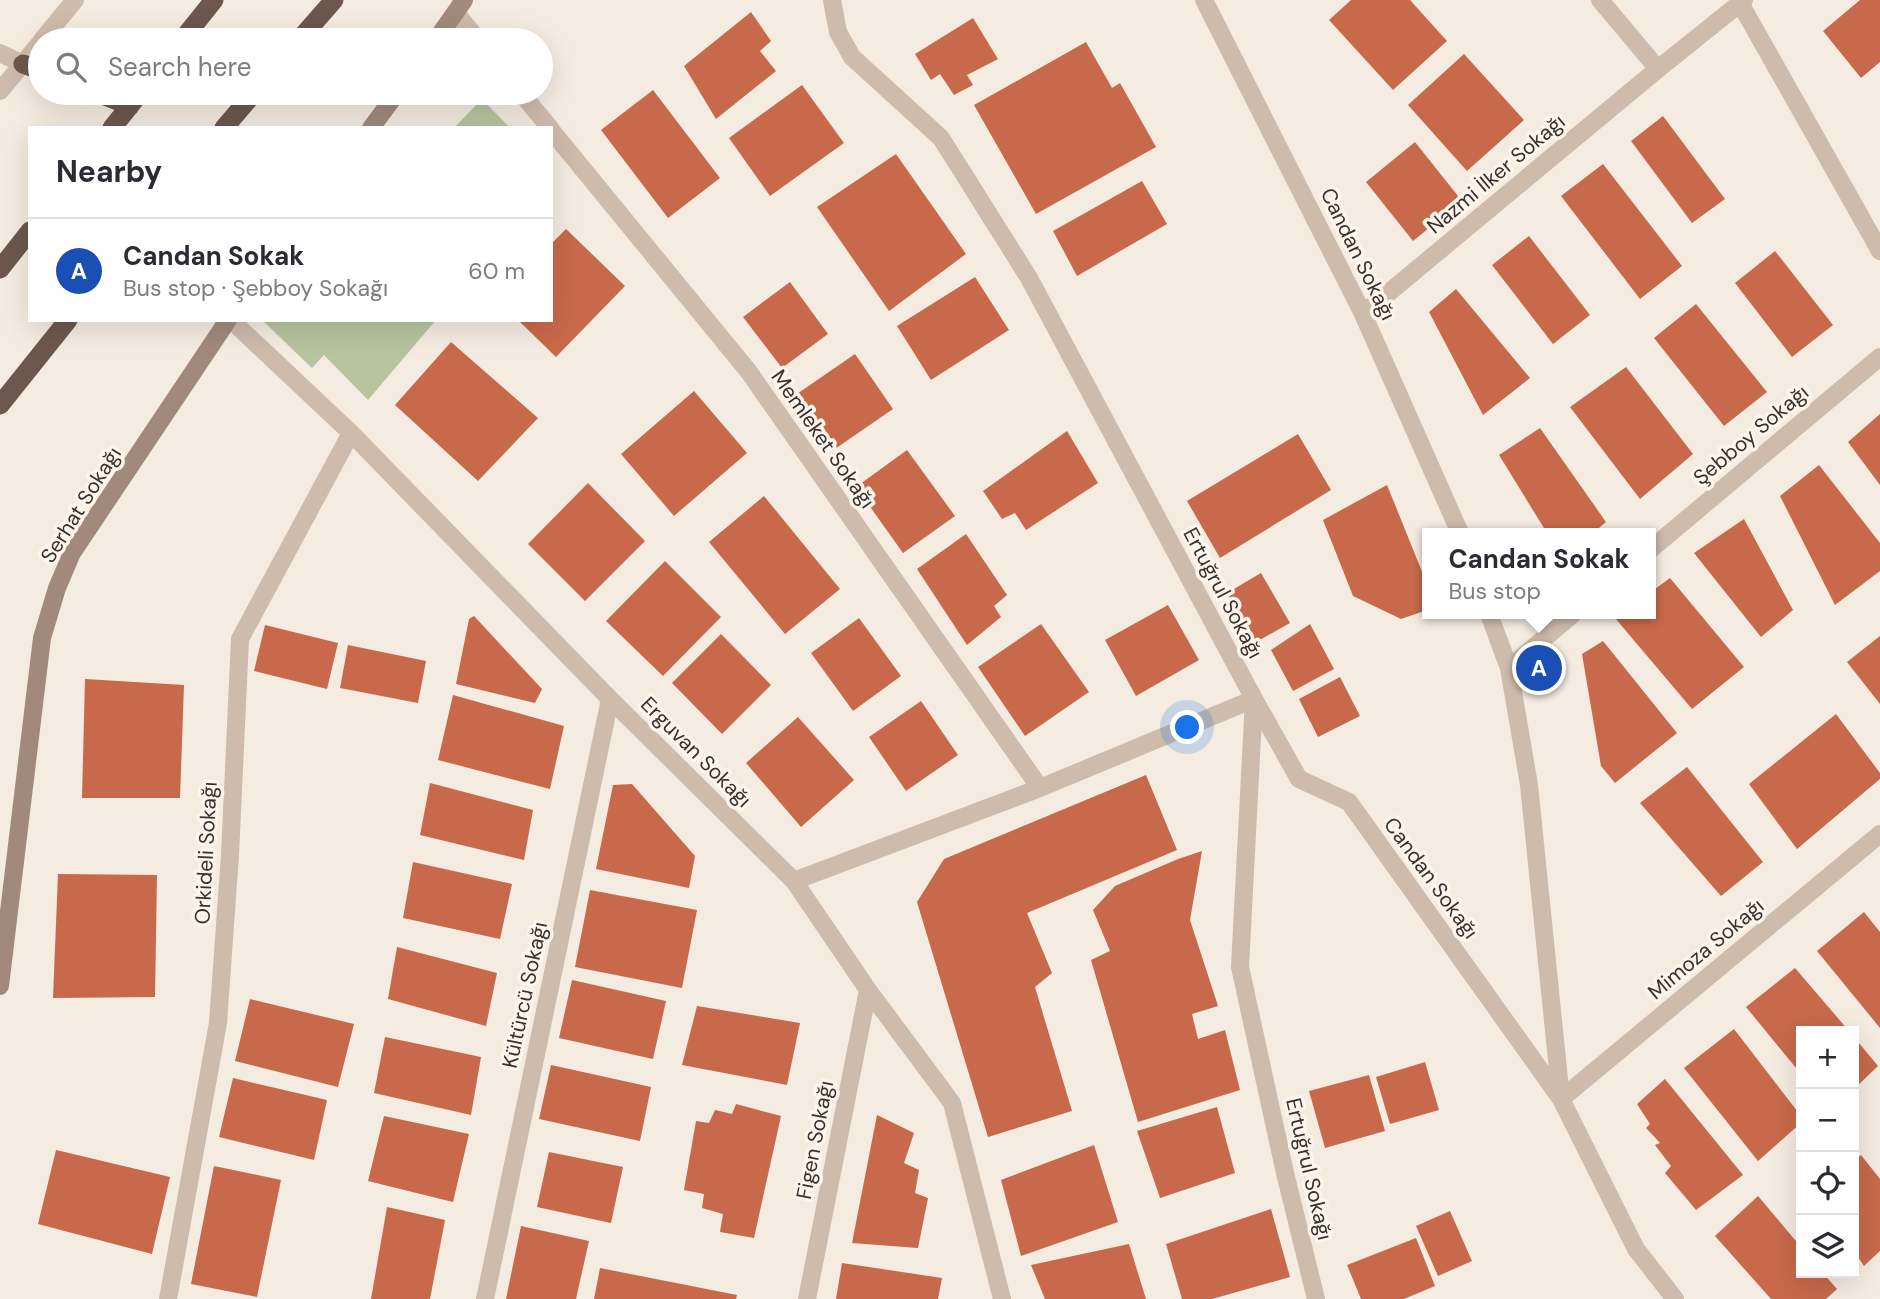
<!DOCTYPE html>
<html lang="en">
<head>
<meta charset="utf-8">
<style>
  :root { --surface:#fff; --page:#f2f2f3; --text:#2b2b33; --muted:#7c7c81; --line:#e1e1e2; --accent:#7c3aed }
  body { margin:0; font-family:"DM Sans",sans-serif; background:var(--page); color:var(--text) }
  .controls { position:absolute; right:21px; bottom:21px; display:grid; overflow:hidden; border-radius:0px; box-shadow:0 7px 28px #0002 }
  .controls button { width:63px; height:63px; display:grid; place-items:center; padding:0; border:0; border-bottom:2px solid var(--line); background:var(--surface); color:var(--text); font:35px sans-serif }
  .you { position:absolute; left:1188px; top:728px; width:24px; height:24px; margin:-18px; border:5px solid #fff; border-radius:50%; background:#1a73e8; box-shadow:0 0 0 10px #1a73e833 }
  .badge { display:grid; place-items:center; width:46px; height:46px; border-radius:50%; background:var(--accent); color:#fff; font-size:23px; font-weight:700 }
  .pin { position:absolute; translate:-50% -50%; border:4px solid #fff; box-shadow:0 2px 7px #0006 }
  .popup { position:absolute; left:1422px; top:528px; width:234px; height:91px; box-sizing:border-box; display:grid; place-content:center; border-radius:0px; background:var(--surface); filter:drop-shadow(0 2px 5px #0005); font-size:23px; white-space:nowrap; color:var(--muted) }
  .popup b { font-size:26px; color:var(--text) }
  .popup::after { content:''; position:absolute; left:50%; top:100%; margin-left:-14px; border:14px solid transparent; border-top-color:var(--surface) }
  .list { margin:0; padding:0; list-style:none }
  h2 { display:flex; justify-content:space-between; align-items:center; height:91px; margin:0; padding:0 28px; font-size:30px }
  h2 small { font-size:23px; font-weight:400; color:var(--muted) }
  .list li { display:grid; grid-template-columns:46px 1fr auto; gap:21px; align-items:center; box-sizing:border-box; height:105px; padding:0 28px; border-top:2px solid var(--line) }
  .list b { display:block; font-size:26px; white-space:nowrap }
  .list p { margin:0; font-size:23px; white-space:nowrap; color:var(--muted) }
  .list em { font-size:23px; font-style:normal; color:var(--muted) }
  .icon { flex:none; width:38px; height:38px; fill:none; stroke:currentColor; stroke-width:2; stroke-linecap:round; stroke-linejoin:round }
  .map { position:relative; flex:none; width:1880px; height:1299px; overflow:hidden }
  .search { position:absolute; background:var(--surface); box-shadow:0 7px 28px #0002; left:28px; top:28px; width:525px; height:77px; display:flex; align-items:center; gap:18px; box-sizing:border-box; padding:0 24px; border-radius:38px; color:var(--muted); font-size:26px }
  .panel { position:absolute; background:var(--surface); box-shadow:0 7px 28px #0002; left:28px; top:126px; width:525px; height:196px; border-radius:0px }
  .map>svg:first-child { display:block }
</style>
</head>
<body>
<div class="map">
<svg width="1880" height="1299" viewBox="0 0 1880 1299">
  <rect width="100%" height="100%" fill="#f4ebe1"/>
  <!-- green -->
  <path fill="#b8c4a0" d="M 482,99 L 510,128 L 454,128 Z
    M 262,320 L 436,320 L 368,400 L 324,355 L 312,368 Z"/>
  <!-- building -->
  <path fill="#c8694b" d="M 1351,0 L 1410,0 L 1447,41 L 1393,90 L 1329,20 Z
    M 1860,0 L 1880,0 L 1880,62 L 1861,78 L 1823,31 Z
    M 751,12 L 771,41 L 760,51 L 776,71 L 716,119 L 684,66 Z
    M 973,18 L 998,59 L 967,75 L 973,85 L 954,95 L 940,74 L 931,80 L 915,54 Z
    M 1086,42 L 1112,88 L 1120,83 L 1156,147 L 1036,214 L 974,105 Z
    M 1464,54 L 1524,120 L 1467,171 L 1408,105 Z
    M 802,85 L 844,143 L 770,196 L 729,138 Z
    M 653,90 L 720,178 L 668,218 L 601,130 Z
    M 1663,116 L 1725,199 L 1692,223 L 1631,141 Z
    M 1415,142 L 1462,201 L 1413,241 L 1366,182 Z
    M 896,154 L 966,254 L 889,311 L 817,207 Z
    M 1603,164 L 1682,266 L 1640,299 L 1561,196 Z
    M 1142,181 L 1167,224 L 1077,276 L 1053,231 Z
    M 566,229 L 625,286 L 556,357 L 518,320 L 551,320 L 551,244 Z
    M 1529,236 L 1590,315 L 1553,344 L 1492,265 Z
    M 1775,251 L 1833,325 L 1792,357 L 1735,283 Z
    M 975,277 L 1009,330 L 931,380 L 897,326 Z
    M 790,282 L 828,334 L 782,368 L 743,317 Z
    M 1456,289 L 1530,378 L 1483,415 L 1429,312 Z
    M 1696,304 L 1767,392 L 1724,426 L 1654,338 Z
    M 451,342 L 538,418 L 478,481 L 395,405 Z
    M 855,354 L 893,409 L 832,451 L 794,396 Z
    M 1626,367 L 1693,454 L 1640,499 L 1570,407 Z
    M 694,391 L 747,453 L 674,516 L 621,454 Z
    M 1880,414 L 1880,485 L 1848,442 Z
    M 1540,428 L 1606,522 L 1593,533 L 1547,533 L 1499,455 Z
    M 1067,431 L 1098,483 L 1026,530 L 1015,513 L 1002,519 L 983,491 Z
    M 1298,434 L 1331,490 L 1220,558 L 1187,501 Z
    M 907,450 L 955,516 L 903,553 L 856,487 Z
    M 1819,465 L 1880,543 L 1880,571 L 1835,605 L 1780,496 Z
    M 588,483 L 645,541 L 585,601 L 528,544 Z
    M 1387,485 L 1427,584 L 1427,610 L 1401,619 L 1353,596 L 1323,520 Z
    M 764,496 L 840,589 L 785,634 L 709,542 Z
    M 1744,519 L 1793,610 L 1761,637 L 1694,553 Z
    M 966,534 L 1007,595 L 994,606 L 1001,617 L 967,645 L 917,569 Z
    M 665,561 L 721,617 L 663,676 L 606,621 Z
    M 1261,573 L 1290,623 L 1256,642 L 1227,593 Z
    M 1670,578 L 1744,667 L 1692,709 L 1615,618 L 1621,614 L 1651,614 L 1651,592 Z
    M 1168,605 L 1199,660 L 1136,696 L 1105,640 Z
    M 474,616 L 542,689 L 535,703 L 456,684 L 469,619 Z
    M 859,618 L 901,676 L 853,711 L 811,653 Z
    M 1041,624 L 1089,692 L 1025,736 L 978,667 Z
    M 1310,624 L 1334,669 L 1293,691 L 1271,650 Z
    M 265,625 L 338,643 L 327,689 L 254,671 Z
    M 721,634 L 771,685 L 722,734 L 672,683 Z
    M 1880,636 L 1880,704 L 1847,662 Z
    M 1603,641 L 1677,733 L 1615,783 L 1601,766 L 1582,654 Z
    M 348,645 L 426,661 L 418,703 L 340,688 Z
    M 1340,677 L 1360,716 L 1318,737 L 1299,699 Z
    M 85,679 L 184,685 L 180,798 L 82,798 Z
    M 453,695 L 564,726 L 550,789 L 438,760 Z
    M 921,701 L 958,755 L 906,791 L 869,737 Z
    M 1836,714 L 1880,773 L 1880,779 L 1797,849 L 1749,784 Z
    M 798,717 L 854,780 L 801,827 L 746,763 Z
    M 1687,767 L 1763,862 L 1721,896 L 1640,803 Z
    M 1146,775 L 1177,850 L 1027,913 L 1052,973 L 1035,987 L 1072,1111 L 988,1137 L 917,902 L 944,859 Z
    M 430,783 L 533,810 L 524,860 L 420,835 Z
    M 632,784 L 695,856 L 689,888 L 596,869 L 613,785 Z
    M 1202,851 L 1190,920 L 1218,1006 L 1192,1014 L 1198,1039 L 1225,1030 L 1240,1090 L 1138,1122 L 1091,960 L 1110,951 L 1093,910 L 1115,886 L 1178,859 Z
    M 413,862 L 512,884 L 500,939 L 403,918 Z
    M 58,874 L 157,875 L 155,997 L 53,998 Z
    M 590,890 L 697,910 L 682,988 L 575,967 Z
    M 1864,912 L 1880,932 L 1880,1028 L 1817,951 Z
    M 397,947 L 497,973 L 486,1026 L 388,999 Z
    M 1795,968 L 1849,1031 L 1801,1031 L 1801,1074 L 1746,1007 Z
    M 572,980 L 666,1001 L 653,1059 L 559,1038 Z
    M 250,999 L 354,1024 L 338,1087 L 235,1061 Z
    M 697,1006 L 800,1023 L 787,1085 L 682,1065 Z
    M 1734,1029 L 1801,1116 L 1801,1123 L 1758,1161 L 1684,1068 Z
    M 385,1037 L 481,1057 L 471,1115 L 374,1093 Z
    M 1854,1037 L 1878,1066 L 1854,1089 Z
    M 1425,1062 L 1439,1110 L 1390,1124 L 1376,1077 Z
    M 551,1065 L 651,1087 L 640,1141 L 539,1119 Z
    M 1369,1075 L 1385,1131 L 1325,1148 L 1309,1091 Z
    M 233,1078 L 327,1100 L 314,1160 L 219,1137 Z
    M 1665,1079 L 1743,1175 L 1696,1210 L 1665,1173 L 1671,1166 L 1655,1145 L 1660,1143 L 1646,1128 L 1650,1124 L 1637,1104 Z
    M 736,1104 L 781,1116 L 754,1238 L 720,1232 L 723,1214 L 702,1208 L 704,1194 L 684,1190 L 696,1121 L 709,1123 L 715,1110 L 732,1114 Z
    M 1217,1107 L 1235,1173 L 1160,1198 L 1137,1131 Z
    M 877,1115 L 914,1133 L 904,1163 L 919,1170 L 915,1193 L 928,1198 L 918,1248 L 852,1243 Z
    M 384,1116 L 469,1134 L 453,1202 L 368,1181 Z
    M 1094,1145 L 1118,1222 L 1021,1256 L 1001,1180 Z
    M 56,1150 L 170,1177 L 152,1254 L 38,1224 Z
    M 549,1152 L 623,1167 L 611,1223 L 537,1207 Z
    M 1861,1155 L 1880,1179 L 1880,1251 L 1864,1266 L 1854,1251 L 1854,1160 Z
    M 214,1166 L 281,1180 L 257,1297 L 191,1284 Z
    M 1758,1196 L 1801,1247 L 1801,1273 L 1823,1273 L 1837,1289 L 1826,1299 L 1771,1299 L 1715,1236 Z
    M 387,1207 L 445,1220 L 430,1299 L 371,1299 Z
    M 1271,1209 L 1290,1277 L 1212,1299 L 1182,1299 L 1166,1244 Z
    M 1450,1211 L 1472,1261 L 1438,1276 L 1416,1226 Z
    M 521,1226 L 589,1241 L 576,1299 L 506,1299 Z
    M 1416,1238 L 1435,1286 L 1404,1299 L 1361,1299 L 1347,1265 Z
    M 1129,1244 L 1146,1299 L 1045,1299 L 1031,1265 Z
    M 842,1263 L 942,1278 L 938,1299 L 836,1299 Z
    M 600,1268 L 737,1295 L 736,1299 L 594,1299 Z"/>
  <g fill="none" stroke-linecap="round" stroke-linejoin="round">
    <!-- minor -->
    <path stroke="#cdbbac" stroke-width="18" d="M 832,0 L 838,32 L 852,57 L 941,138 L 1029,278 L 1254,699 L 1240,967 L 1285,1173 L 1316,1299
      M 1204,0 L 1363,314 L 1460,533
      M 1600,0 L 1658,69
      M 1740,3 L 1880,251
      M 456,13 L 478,40
      M 42,40 L 75,0
      M 0,53 L 23,64
      M 0,91 L 40,43
      M 521,93 L 550,128
      M 551,130 L 749,372 L 1040,788
      M 1363,314 L 1658,69 L 1744,0
      M 231,320 L 351,433 L 610,699 L 794,881 L 868,990 L 952,1103 L 1002,1299
      M 1651,549 L 1880,357
      M 1489,614 L 1509,668 L 1529,785 L 1561,1099 L 1636,1249 L 1675,1299
      M 1509,668 L 1573,614
      M 794,881 L 1040,788 L 1254,699 L 1299,779 L 1349,802 L 1561,1099 L 1880,834
      M 168,1299 L 218,1023 L 230,855 L 240,639 L 351,433
      M 485,1299 L 610,699
      M 807,1299 L 868,990"/>
    <!-- secondary -->
    <path stroke="#a18a7d" stroke-width="18" d="M 436,40 L 464,0
      M 371,128 L 397,93
      M 0,986 L 42,638 L 57,588 L 72,553 L 228,320"/>
    <!-- trunk -->
    <path stroke="#6c584f" stroke-width="19" d="M 182,40 L 214,0
      M 299,40 L 334,0
      M 23,64 L 40,70
      M 97,93 L 130,106
      M 112,128 L 140,93
      M 224,128 L 254,93
      M 0,269 L 30,231
      M 0,405 L 68,320"/>
  </g>
  <g text-anchor="middle" dominant-baseline="central" stroke-width="7" stroke-linejoin="round" paint-order="stroke">
    <!-- street labels -->
    <g font-size="21" fill="#3b302b" stroke="#fbf5ee">
      <text transform="translate(1496 174) rotate(-40)">Nazmi İlker Sokağı</text>
      <text transform="translate(1358 254) rotate(64)">Candan Sokağı</text>
      <text transform="translate(1751 435) rotate(-40)">Şebboy Sokağı</text>
      <text transform="translate(823 439) rotate(55)">Memleket Sokağı</text>
      <text transform="translate(81 505) rotate(-58)">Serhat Sokağı</text>
      <text transform="translate(1223 593) rotate(62)">Ertuğrul Sokağı</text>
      <text transform="translate(696 752) rotate(45)">Erguvan Sokağı</text>
      <text transform="translate(206 853) rotate(-87)">Orkideli Sokağı</text>
      <text transform="translate(1431 878) rotate(54)">Candan Sokağı</text>
      <text transform="translate(1706 949) rotate(-40)">Mimoza Sokağı</text>
      <text transform="translate(525 995) rotate(-78)">Kültürcü Sokağı</text>
      <text transform="translate(815 1140) rotate(-79)">Figen Sokağı</text>
      <text transform="translate(1309 1169) rotate(77)">Ertuğrul Sokağı</text>
    </g>
  </g>
</svg>
<div class="controls">
<button>+</button>
<button>−</button>
<button><svg class="icon" aria-label="locate" viewBox="0 0 24 24"><circle cx="12" cy="12" r="6"/><path d="M12 2v4M12 18v4M2 12h4M18 12h4"/></svg></button>
<button><svg class="icon" aria-label="layers" viewBox="0 0 24 24"><path d="M12 4l9 5-9 5-9-5zM3 14l9 5 9-5"/></svg></button>
</div>
<div class="you"></div>
<div class="pin badge" style="left:1539px;top:668px;background:#1a4fb4">A</div>
<div class="popup"><b>Candan Sokak</b>Bus stop</div>
<div class="search"><svg class="icon" aria-label="search" viewBox="0 0 24 24"><circle cx="10" cy="10" r="6"/><path d="M15 15l6 6"/></svg>Search here</div>
<section class="panel">
<h2>Nearby<small></small></h2>
<ul class="list">
<li><span class="badge" style="background:#1a4fb4">A</span><div><b>Candan Sokak</b><p>Bus stop · Şebboy Sokağı</p></div><em>60 m</em></li>
</ul>
</section>
</div>
</body>
</html>
